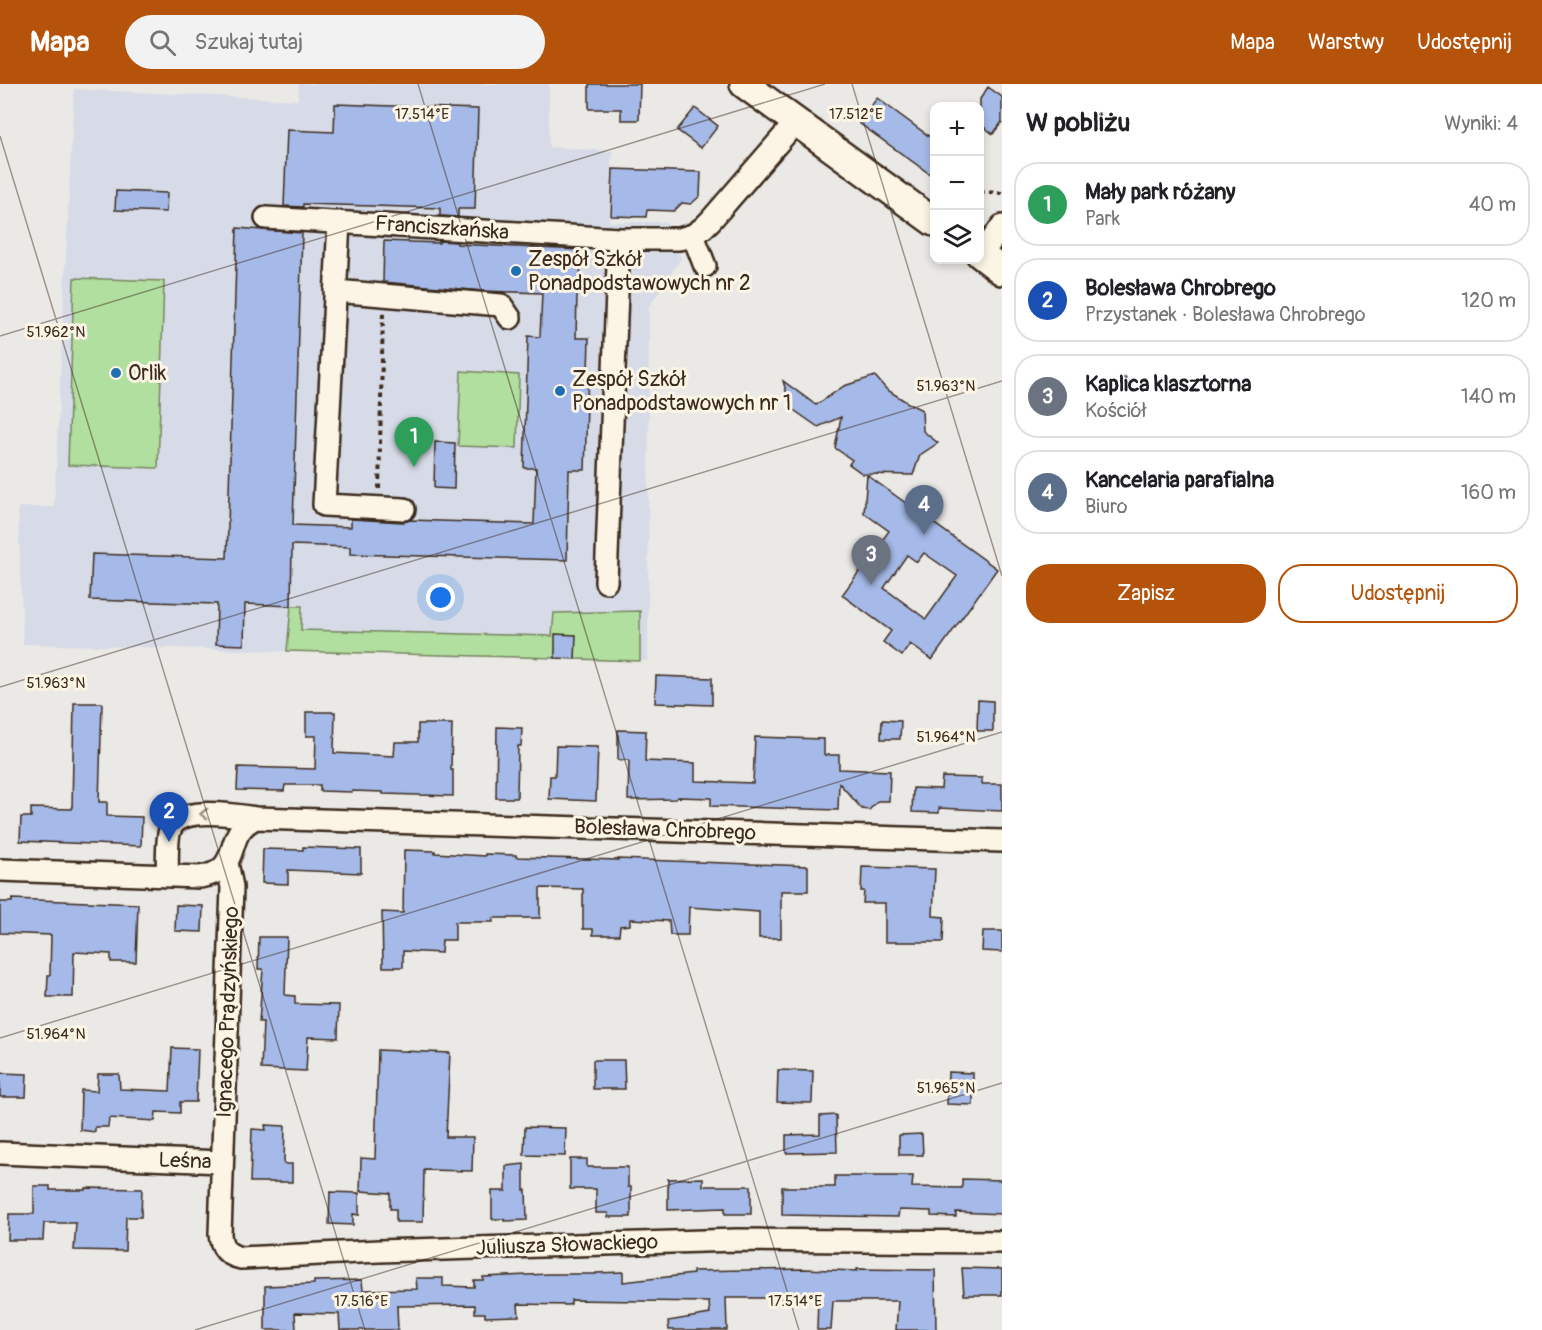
<!DOCTYPE html>
<html lang="pl">
<head>
<meta charset="utf-8">
<style>
  :root { --surface:#fff; --page:#f2f2f2; --text:#202124; --muted:#757577; --line:#e0e0e0; --accent:#b45309 }
  body { margin:0; font-family:Pangolin,sans-serif; background:var(--page); color:var(--text) }
  .controls { position:absolute; right:18px; top:18px; display:grid; overflow:hidden; border-radius:12px; box-shadow:0 3px 9px #0003 }
  .controls button { width:54px; height:54px; display:grid; place-items:center; padding:0; border:0; border-bottom:2px solid var(--line); background:var(--surface); color:var(--text); font:30px sans-serif }
  .you { position:absolute; left:441px; top:514px; width:21px; height:21px; margin:-15px; border:4px solid #fff; border-radius:50%; background:#1a73e8; box-shadow:0 0 0 9px #1a73e833 }
  .badge { display:grid; place-items:center; width:39px; height:39px; border-radius:50%; background:var(--accent); color:#fff; font-size:20px; font-weight:700 }
  .pin { position:absolute; translate:-50% -50px; filter:drop-shadow(0 2px 3px #0008) }
  .pin::after { content:''; position:absolute; top:32px; width:21px; height:18px; background:inherit; clip-path:polygon(0 0,100% 0,50% 100%) }
  .list { margin:0; padding:0; list-style:none }
  h2 { display:flex; justify-content:space-between; align-items:center; height:78px; margin:0; padding:0 24px; font-size:26px }
  h2 small { font-size:20px; font-weight:400; color:var(--muted) }
  .list li { display:grid; grid-template-columns:39px 1fr auto; gap:18px; align-items:center; box-sizing:border-box; height:84px; margin:0 12px 12px; padding:0 12px; border:2px solid var(--line); border-radius:24px }
  .list b { display:block; font-size:22px; white-space:nowrap }
  .list p { margin:0; font-size:20px; white-space:nowrap; color:var(--muted) }
  .list em { font-size:20px; font-style:normal; color:var(--muted) }
  .actions { display:flex; gap:12px; padding:18px 24px }
  .actions a { flex:1; padding:14px 0; border:2px solid var(--accent); border-radius:24px; text-align:center; font-size:21px; color:var(--accent) }
  .actions .main { background:var(--accent); color:#fff }
  .icon { flex:none; width:33px; height:33px; fill:none; stroke:currentColor; stroke-width:2; stroke-linecap:round; stroke-linejoin:round }
  .map { position:relative; flex:none; width:1002px; height:1246px; overflow:hidden }
  header { display:flex; align-items:center; gap:36px; box-sizing:border-box; height:84px; padding:0 30px; background:var(--accent); color:#fff }
  header strong { font-size:28px }
  nav { display:flex; gap:33px; margin-inline-start:auto; font-size:21px }
  .search { width:420px; height:54px; background:var(--page); display:flex; align-items:center; gap:15px; box-sizing:border-box; padding:0 21px; border-radius:33px; color:var(--muted); font-size:22px }
  main { display:flex }
  aside { flex:1; background:var(--surface) }
  .map>svg:first-child { display:block }
</style>
</head>
<body>
<header>
<strong>Mapa</strong>
<div class="search"><svg class="icon" aria-label="search" viewBox="0 0 24 24"><circle cx="10" cy="10" r="6"/><path d="M15 15l6 6"/></svg>Szukaj tutaj</div>
<nav><a>Mapa</a><a>Warstwy</a><a>Udostępnij</a></nav>
</header>
<main>
<div class="map">
<svg width="1002" height="1246" viewBox="0 0 1002 1246">
  <rect width="100%" height="100%" fill="#ebe9e6"/>
  <filter id="ink" filterUnits="userSpaceOnUse"><feTurbulence type="fractalNoise" baseFrequency=".0167" numOctaves="2"/><feDisplacementMap in="SourceGraphic" scale="12" xChannelSelector="R" yChannelSelector="G"/><feConvolveMatrix kernelMatrix="1 2 1 2 8 2 1 2 1" color-interpolation-filters="sRGB"/></filter>
  <g filter="url(#ink)">
    <!-- built -->
    <path fill="#d6dbe7" d="M 299,0 L 549,0 L 549,63 L 612,67 L 609,138 L 666,138 L 681,174 L 649,223 L 648,577 L 23,560 L 18,423 L 54,423 L 74,5 L 298,16 Z"/>
    <!-- green -->
    <path fill="#b1df9f" stroke="#76845e" stroke-width="1.5" d="M 74,194 L 164,197 L 158,384 L 68,381 Z
      M 461,287 L 519,291 L 517,364 L 458,362 Z
      M 291,522 L 302,522 L 301,546 L 552,552 L 554,529 L 640,527 L 640,577 L 575,575 L 575,551 L 556,551 L 555,574 L 287,567 Z"/>
    <!-- building -->
    <path fill="#a5bae8" stroke="#3b2a1e" stroke-width="1.5" fill-rule="evenodd" d="M 589,0 L 640,0 L 639,36 L 621,36 L 621,25 L 589,25 Z
      M 988,3 L 1002,13 L 1002,38 L 993,50 L 980,40 L 980,15 Z
      M 877,14 L 934,56 L 934,93 L 859,39 Z
      M 335,20 L 478,25 L 475,125 L 458,125 L 458,133 L 440,132 L 440,124 L 303,120 L 303,123 L 284,122 L 287,46 L 334,48 Z
      M 695,24 L 718,42 L 701,64 L 677,46 Z
      M 613,85 L 701,88 L 700,112 L 691,120 L 682,119 L 674,127 L 647,126 L 646,133 L 611,132 Z
      M 116,107 L 167,109 L 166,128 L 115,126 Z
      M 237,144 L 302,149 L 293,441 L 351,443 L 351,435 L 403,438 L 410,436 L 534,440 L 536,384 L 524,384 L 528,252 L 540,253 L 542,209 L 483,207 L 383,198 L 384,157 L 439,159 L 439,157 L 457,158 L 457,160 L 581,166 L 580,210 L 577,210 L 576,254 L 589,254 L 585,386 L 569,386 L 567,476 L 350,470 L 350,463 L 292,461 L 291,522 L 245,520 L 244,561 L 216,560 L 217,520 L 90,516 L 92,470 L 227,474 Z
      M 875,292 L 886,305 L 908,319 L 922,326 L 923,347 L 938,359 L 920,371 L 913,391 L 863,390 L 849,380 L 852,376 L 835,364 L 841,333 L 818,343 L 791,324 L 783,297 L 816,321 L 844,302 Z
      M 435,358 L 455,359 L 454,405 L 434,404 Z
      M 867,391 L 997,485 L 932,576 L 910,560 L 902,572 L 883,558 L 891,547 L 842,511 L 889,447 L 864,429 ZM 924,469 L 957,492 L 926,535 L 884,504 L 907,471 L 917,478 Z
      M 555,550 L 576,551 L 575,575 L 555,574 Z
      M 656,592 L 712,594 L 712,621 L 655,619 Z
      M 978,616 L 993,617 L 993,647 L 977,647 Z
      M 74,619 L 102,619 L 99,718 L 107,718 L 107,732 L 142,733 L 141,762 L 20,757 L 21,733 L 31,733 L 31,724 L 72,725 Z
      M 306,628 L 335,628 L 334,669 L 394,672 L 395,658 L 418,658 L 418,640 L 452,640 L 451,686 L 453,686 L 453,712 L 383,710 L 383,708 L 352,707 L 352,708 L 320,707 L 320,701 L 285,701 L 284,707 L 237,706 L 238,683 L 315,685 L 316,652 L 306,652 Z
      M 882,636 L 901,637 L 900,655 L 881,655 Z
      M 497,643 L 522,644 L 521,662 L 518,662 L 517,714 L 496,714 Z
      M 618,646 L 646,647 L 645,677 L 695,679 L 695,697 L 753,699 L 755,653 L 824,655 L 824,671 L 839,671 L 839,685 L 890,687 L 889,717 L 878,717 L 869,726 L 862,725 L 839,699 L 838,726 L 711,722 L 711,714 L 678,713 L 675,715 L 628,716 L 629,676 L 618,676 Z
      M 556,662 L 598,663 L 596,717 L 549,715 L 550,692 L 555,692 Z
      M 942,693 L 982,694 L 982,700 L 1002,700 L 1002,727 L 939,724 L 939,729 L 912,728 L 913,704 L 941,705 Z
      M 303,763 L 361,765 L 361,789 L 288,786 L 288,800 L 262,799 L 263,765 L 303,766 Z
      M 404,766 L 435,767 L 435,769 L 485,772 L 485,770 L 516,771 L 516,773 L 618,776 L 618,775 L 808,782 L 808,807 L 781,807 L 781,854 L 759,854 L 759,828 L 689,823 L 688,851 L 670,851 L 669,837 L 630,835 L 630,841 L 620,842 L 619,851 L 593,851 L 593,845 L 583,845 L 583,805 L 540,804 L 540,834 L 493,834 L 493,838 L 455,838 L 455,856 L 442,856 L 441,869 L 403,867 L 403,883 L 383,883 L 382,828 L 403,829 Z
      M 862,783 L 935,785 L 933,832 L 944,833 L 943,858 L 885,858 L 885,819 L 863,819 L 864,807 L 861,807 Z
      M 12,815 L 138,820 L 136,878 L 111,878 L 111,870 L 74,868 L 73,913 L 47,913 L 48,891 L 50,891 L 51,851 L 0,849 L 0,818 L 12,818 Z
      M 176,821 L 203,822 L 202,848 L 175,847 Z
      M 983,847 L 1002,847 L 1002,868 L 982,867 Z
      M 259,853 L 287,853 L 285,911 L 295,912 L 295,920 L 339,921 L 338,954 L 308,953 L 306,987 L 261,985 L 263,938 L 259,938 L 263,885 L 258,885 Z
      M 172,964 L 198,965 L 196,1018 L 180,1018 L 180,1029 L 156,1028 L 155,1037 L 109,1034 L 108,1043 L 95,1043 L 95,1048 L 80,1046 L 81,1006 L 97,1007 L 98,990 L 119,990 L 120,1005 L 170,1007 Z
      M 378,966 L 450,969 L 446,1053 L 473,1053 L 472,1087 L 424,1086 L 423,1138 L 396,1138 L 396,1125 L 390,1125 L 390,1109 L 360,1107 L 361,1074 L 375,1075 Z
      M 593,976 L 624,976 L 625,1005 L 593,1005 Z
      M 778,986 L 813,987 L 812,1019 L 777,1018 Z
      M 948,988 L 973,989 L 973,1021 L 947,1020 Z
      M 0,989 L 27,990 L 26,1013 L 0,1013 Z
      M 836,1031 L 837,1068 L 786,1069 L 786,1051 L 820,1050 L 820,1032 Z
      M 265,1041 L 285,1042 L 284,1080 L 292,1080 L 292,1098 L 250,1098 L 252,1045 L 266,1046 Z
      M 525,1043 L 566,1044 L 565,1072 L 524,1071 Z
      M 922,1050 L 923,1071 L 899,1071 L 899,1051 Z
      M 570,1075 L 587,1075 L 587,1083 L 628,1083 L 628,1103 L 631,1103 L 631,1133 L 608,1133 L 608,1129 L 596,1129 L 596,1105 L 570,1105 Z
      M 524,1080 L 524,1106 L 526,1106 L 527,1136 L 504,1137 L 504,1135 L 492,1135 L 492,1107 L 506,1107 L 506,1082 Z
      M 835,1092 L 913,1092 L 912,1103 L 962,1104 L 962,1095 L 1002,1096 L 1002,1130 L 956,1128 L 956,1133 L 931,1132 L 931,1127 L 899,1126 L 898,1133 L 782,1131 L 782,1103 L 835,1103 Z
      M 703,1094 L 703,1102 L 751,1102 L 751,1130 L 725,1130 L 725,1124 L 668,1126 L 668,1095 Z
      M 34,1102 L 50,1102 L 50,1106 L 86,1106 L 86,1104 L 142,1105 L 141,1133 L 126,1133 L 125,1167 L 74,1166 L 76,1139 L 44,1139 L 43,1156 L 8,1156 L 9,1130 L 34,1130 Z
      M 330,1108 L 359,1109 L 359,1131 L 353,1130 L 353,1141 L 329,1140 Z
      M 962,1184 L 1002,1185 L 1002,1211 L 964,1211 Z
      M 804,1185 L 857,1187 L 857,1185 L 935,1186 L 936,1246 L 896,1246 L 898,1217 L 833,1217 L 831,1246 L 817,1246 L 818,1211 L 784,1211 L 784,1214 L 726,1214 L 727,1246 L 669,1246 L 668,1237 L 710,1230 L 709,1218 L 571,1216 L 571,1220 L 568,1221 L 518,1220 L 519,1232 L 485,1233 L 485,1229 L 475,1229 L 475,1221 L 397,1222 L 398,1246 L 340,1246 L 339,1230 L 295,1229 L 296,1246 L 265,1246 L 265,1202 L 314,1200 L 314,1197 L 362,1196 L 363,1206 L 417,1205 L 416,1194 L 443,1194 L 443,1202 L 474,1203 L 474,1196 L 483,1196 L 483,1193 L 549,1190 L 596,1190 L 596,1189 L 623,1188 L 623,1198 L 693,1190 L 693,1187 Z"/>
    <g fill="none" stroke-linecap="round" stroke-linejoin="round">
      <defs>
        <path id="minor" d="M 266,134 L 619,155 L 679,155 L 693,151 L 703,144 L 711,136 L 796,38
          M 339,138 L 324,421 L 404,425
          M 693,151 L 705,182
          M 981,171 L 1002,142
          M 335,207 L 501,221 L 510,234
          M 606,498 L 619,155
          M 227,779 L 232,803 L 220,1150 C 221,1164 227,1171 241,1174 L 379,1167 L 736,1156 L 1002,1158
          M 0,786 L 200,793 C 246,786 220,750 256,734 L 1002,757
          M 167,792 C 168,780 166,756 170,746 C 178,721 236,731 256,734
          M 0,1069 L 222,1078"/>
        <path id="major" d="M 744,0 L 934,138
          M 980,170 L 1002,187"/>
      </defs>
      <!-- minor casing -->
      <use href="#minor" stroke="#3b2a1e" stroke-width="26"/>
      <!-- major casing -->
      <use href="#major" stroke="#3b2a1e" stroke-width="32"/>
      <!-- path -->
      <path stroke="#3b2a1e" stroke-width="4" stroke-dasharray="4.5 4.5" stroke-linecap="butt" d="M 980,108 L 1002,109
        M 379,405 L 383,229"/>
      <!-- minor -->
      <use href="#minor" stroke="#fcf5e5" stroke-width="21"/>
      <!-- major -->
      <use href="#major" stroke="#fcf5e5" stroke-width="27"/>
    </g>
    <!-- one-way arrows -->
    <defs><path id="oneway-chevron" d="M-2-3.5L2.5 0L-2 3.5" fill="none" stroke-width="1.6" stroke-linecap="round" stroke-linejoin="round" transform="scale(1.5)"/></defs>
    <use stroke="#9c9082" href="#oneway-chevron" transform="translate(204 730) rotate(-179)"/>
  </g>
  <!-- ticks -->
  <path fill="none" stroke="#3b2a1e" stroke-width="1.5" stroke-opacity="0.45" d="M 418,0 L 799,1246M 852,0 L 1002,492M 0,52 L 365,1246M 0,252 L 825,0M 0,603 L 1002,297M 0,954 L 1002,648M 195,1246 L 1002,999"/>
  <!-- markers -->
  <g fill="#1f6fb2" stroke="#fcf5e5" stroke-width="2">
    <circle cx="516" cy="187" r="6"/>
    <circle cx="116" cy="289" r="6"/>
    <circle cx="560" cy="307" r="6"/>
  </g>
  <g text-anchor="middle" dominant-baseline="central" stroke-width="6" stroke-linejoin="round" paint-order="stroke">
    <!-- street labels -->
    <g font-size="21" fill="#3b2a1e" stroke="#fcf5e5">
      <text transform="translate(442 144) rotate(4)">Franciszkańska</text>
      <text transform="translate(665 746) rotate(2)">Bolesława Chrobrego</text>
      <text transform="translate(228 928) rotate(-88)">Ignacego Prądzyńskiego</text>
      <text transform="translate(185 1077) rotate(2)">Leśna</text>
      <text transform="translate(567 1161) rotate(-2)">Juliusza Słowackiego</text>
    </g>
    <!-- poi labels -->
    <g font-size="21" fill="#3b2a1e" stroke="#fcf5e5" text-anchor="start">
      <text x="528" y="175">Zespół Szkół<tspan x="528" dy="24">Ponadpodstawowych nr 2</tspan></text>
      <text x="128" y="289">Orlik</text>
      <text x="572" y="295">Zespół Szkół<tspan x="572" dy="24">Ponadpodstawowych nr 1</tspan></text>
    </g>
  </g>
  <g font-size="15" text-anchor="middle" fill="#3b2a1e" stroke="#fcf5e5" stroke-width="6" stroke-linejoin="round" paint-order="stroke">
    <text x="422" y="35">17.514°E</text>
    <text x="856" y="35">17.512°E</text>
    <text x="56" y="253">51.962°N</text>
    <text x="946" y="307">51.963°N</text>
    <text x="56" y="604">51.963°N</text>
    <text x="946" y="658">51.964°N</text>
    <text x="56" y="955">51.964°N</text>
    <text x="946" y="1009">51.965°N</text>
    <text x="361" y="1222">17.516°E</text>
    <text x="795" y="1222">17.514°E</text>
  </g>
</svg>
<div class="controls">
<button>+</button>
<button>−</button>
<button><svg class="icon" aria-label="layers" viewBox="0 0 24 24"><path d="M12 4l9 5-9 5-9-5zM3 14l9 5 9-5"/></svg></button>
</div>
<div class="you"></div>
<div class="pin badge" style="left:414px;top:383px;background:#2e9e5b">1</div>
<div class="pin badge" style="left:169px;top:758px;background:#1a4fb4">2</div>
<div class="pin badge" style="left:871px;top:501px;background:#6b7280">3</div>
<div class="pin badge" style="left:924px;top:451px;background:#5c6f8a">4</div>
</div>
<aside>
<h2>W pobliżu<small>Wyniki: 4</small></h2>
<ul class="list">
<li><span class="badge" style="background:#2e9e5b">1</span><div><b>Mały park różany</b><p>Park</p></div><em>40 m</em></li>
<li><span class="badge" style="background:#1a4fb4">2</span><div><b>Bolesława Chrobrego</b><p>Przystanek · Bolesława Chrobrego</p></div><em>120 m</em></li>
<li><span class="badge" style="background:#6b7280">3</span><div><b>Kaplica klasztorna</b><p>Kościół</p></div><em>140 m</em></li>
<li><span class="badge" style="background:#5c6f8a">4</span><div><b>Kancelaria parafialna</b><p>Biuro</p></div><em>160 m</em></li>
</ul>
<div class="actions"><a class="main">Zapisz</a><a>Udostępnij</a></div>
</aside>
</main>
</body>
</html>
